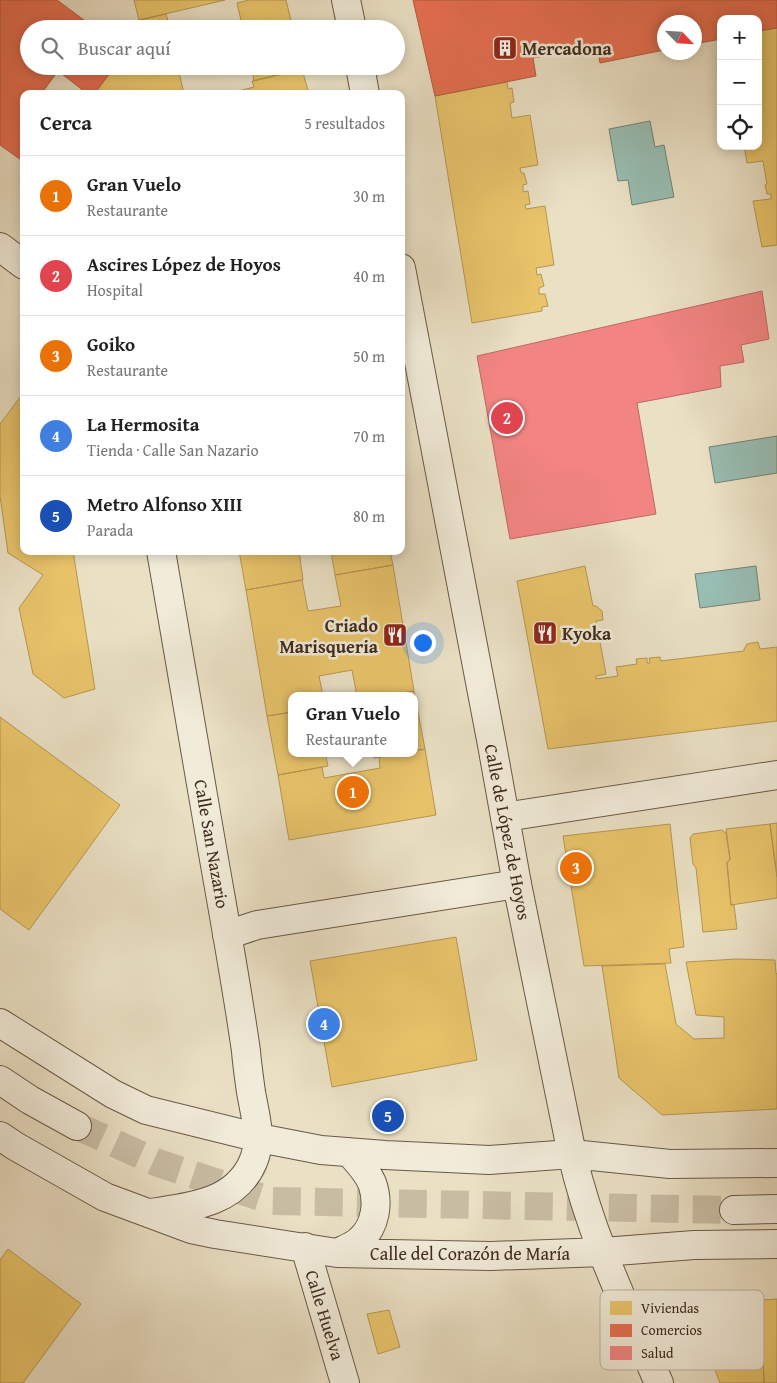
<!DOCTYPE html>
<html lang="es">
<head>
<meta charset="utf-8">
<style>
  :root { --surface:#fff; --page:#f2f2f2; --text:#222; --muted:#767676; --line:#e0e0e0; --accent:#111827 }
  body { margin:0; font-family:"Gentium Book Plus",serif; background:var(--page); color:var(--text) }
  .controls { position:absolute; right:15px; top:15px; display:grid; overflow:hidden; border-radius:10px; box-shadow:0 2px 12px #0003 }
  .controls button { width:45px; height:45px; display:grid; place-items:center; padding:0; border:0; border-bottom:1px solid var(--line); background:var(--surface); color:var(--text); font:25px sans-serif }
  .compass { position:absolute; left:657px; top:15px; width:45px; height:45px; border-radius:50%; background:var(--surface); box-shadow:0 2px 12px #0003; rotate:115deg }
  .you { position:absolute; left:422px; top:642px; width:18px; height:18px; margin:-12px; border:4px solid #fff; border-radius:50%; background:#1a73e8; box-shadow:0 0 0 8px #1a73e833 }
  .badge { display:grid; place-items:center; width:32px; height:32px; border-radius:50%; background:var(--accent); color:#fff; font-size:16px; font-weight:700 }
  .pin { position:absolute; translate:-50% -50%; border:2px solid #fff; box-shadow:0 1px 5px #0006 }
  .popup { position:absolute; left:288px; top:692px; width:130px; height:65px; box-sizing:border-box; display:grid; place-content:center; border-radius:10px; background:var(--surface); filter:drop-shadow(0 1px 4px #0005); font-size:16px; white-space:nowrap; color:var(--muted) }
  .popup b { font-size:19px; color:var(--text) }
  .popup::after { content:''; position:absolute; left:50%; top:100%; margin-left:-10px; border:10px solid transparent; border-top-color:var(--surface) }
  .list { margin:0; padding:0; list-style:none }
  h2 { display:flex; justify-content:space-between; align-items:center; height:65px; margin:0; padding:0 20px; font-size:21px }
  h2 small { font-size:16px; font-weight:400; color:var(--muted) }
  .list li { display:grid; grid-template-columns:32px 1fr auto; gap:15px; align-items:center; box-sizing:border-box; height:80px; padding:0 20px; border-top:1px solid var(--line) }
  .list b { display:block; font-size:19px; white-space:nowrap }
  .list p { margin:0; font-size:16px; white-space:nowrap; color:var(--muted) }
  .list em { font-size:16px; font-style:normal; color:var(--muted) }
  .icon { flex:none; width:28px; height:28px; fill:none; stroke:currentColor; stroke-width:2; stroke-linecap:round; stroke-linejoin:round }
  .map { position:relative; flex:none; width:777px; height:1383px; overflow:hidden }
  .search { position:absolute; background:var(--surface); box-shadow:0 2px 12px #0003; left:20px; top:20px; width:385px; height:55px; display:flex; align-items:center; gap:12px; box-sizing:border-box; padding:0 18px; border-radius:28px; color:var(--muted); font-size:19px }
  .panel { position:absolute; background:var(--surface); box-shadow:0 2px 12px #0003; left:20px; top:90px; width:385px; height:465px; border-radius:10px }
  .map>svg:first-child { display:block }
</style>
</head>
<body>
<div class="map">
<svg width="777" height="1383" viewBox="0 0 777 1383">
  <rect width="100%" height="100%" fill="#eae0c4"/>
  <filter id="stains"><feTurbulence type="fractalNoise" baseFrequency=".004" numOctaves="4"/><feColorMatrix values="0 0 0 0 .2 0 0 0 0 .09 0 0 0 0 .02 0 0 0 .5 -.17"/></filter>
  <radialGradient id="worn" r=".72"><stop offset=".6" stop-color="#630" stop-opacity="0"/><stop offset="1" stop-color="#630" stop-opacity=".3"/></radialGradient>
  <!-- water -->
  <path fill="#98bdb2" stroke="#748376" d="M 650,121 L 655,147 L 664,145 L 674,197 L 632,205 L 628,180 L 618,181 L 609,129 Z
    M 777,436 L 777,473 L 715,483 L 709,447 Z
    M 756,566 L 760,600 L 700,608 L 695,574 Z"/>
  <!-- homes -->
  <path fill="#e9c46a" stroke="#b69653" d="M 134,0 L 225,0 L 139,20 Z
    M 249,0 L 286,0 L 293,29 L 243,29 L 237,3 Z
    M 166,14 L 170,29 L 133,29 L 131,22 Z
    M 777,28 L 777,245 L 762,247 L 753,201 L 771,199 L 771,194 L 767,194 L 765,185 L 767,184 L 763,161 L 747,163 L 744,146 L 758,146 L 758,31 Z
    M 115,66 L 184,66 L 185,71 L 179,72 L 184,94 L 98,94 L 96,92 Z
    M 251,66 L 301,66 L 302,69 L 254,81 Z
    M 302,69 L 309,94 L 227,94 L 254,87 L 252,81 Z
    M 507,82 L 508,89 L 512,88 L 514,102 L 510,103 L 512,118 L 530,115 L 538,165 L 520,168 L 521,173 L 524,173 L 527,184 L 523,185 L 523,192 L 528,191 L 530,204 L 525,205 L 526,209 L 545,206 L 554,265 L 536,268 L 537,275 L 541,274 L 544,286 L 539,288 L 539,294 L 545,294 L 548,306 L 542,307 L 542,311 L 472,323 L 435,96 Z
    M 24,392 L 24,551 L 73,551 L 95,689 L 64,698 L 33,674 L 19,608 L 43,575 L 8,553 L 0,496 L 0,424 Z
    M 239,551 L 299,551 L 303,580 L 246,590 Z
    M 331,551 L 390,551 L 393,565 L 335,575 Z
    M 393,565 L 414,691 L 385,696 L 357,696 L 352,670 L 319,676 L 323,696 L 292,696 L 292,712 L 267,716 L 246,590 L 302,580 L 308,611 L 341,606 L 335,575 Z
    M 585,566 L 593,606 L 596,606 L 602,611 L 603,620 L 596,621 L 606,674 L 596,676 L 596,679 L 618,676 L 616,667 L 637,664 L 636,659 L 647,658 L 647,663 L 650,663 L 649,658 L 660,657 L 661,661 L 744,651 L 744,649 L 747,644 L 758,642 L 760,649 L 777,647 L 777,721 L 548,749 L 517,581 Z
    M 414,691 L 425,749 L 414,751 L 414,696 L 385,696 Z
    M 292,712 L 292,753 L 325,753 L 328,766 L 278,775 L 267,716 Z
    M 0,717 L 120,805 L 29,930 L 0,909 Z
    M 425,749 L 436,815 L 289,840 L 278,775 L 322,767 L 324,778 L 380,768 L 379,757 L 399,753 L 414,753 L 414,751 Z
    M 373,753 L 399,753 L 374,758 Z
    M 777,823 L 777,877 L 770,824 Z
    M 670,824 L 684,947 L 669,949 L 671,963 L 584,966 L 563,836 Z
    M 770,824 L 777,877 L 777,898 L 731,905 L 727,863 L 730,859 L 726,829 Z
    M 722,830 L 726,833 L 730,859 L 727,863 L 731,905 L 734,905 L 737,929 L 703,932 L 696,868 L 693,864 L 690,838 L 693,834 Z
    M 456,937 L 477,1060 L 332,1087 L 310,961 Z
    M 737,959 L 775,960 L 776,974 L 777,973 L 777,1109 L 662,1115 L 619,1078 L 602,966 L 665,964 L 676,1024 L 694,1039 L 724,1038 L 724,1017 L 696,1015 L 686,962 Z
    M 8,1249 L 81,1304 L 23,1383 L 0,1383 L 0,1260 Z
    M 777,1299 L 777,1383 L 764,1383 L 761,1300 Z
    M 761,1300 L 764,1383 L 720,1383 L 699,1328 L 717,1303 Z
    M 389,1310 L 400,1347 L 378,1354 L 367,1314 Z"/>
  <!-- shops -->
  <path fill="#e76f51" stroke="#b45b41" d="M 0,0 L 57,0 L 96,29 L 29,29 L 29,66 L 115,66 L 94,94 L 88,94 L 58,71 L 41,94 L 24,94 L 24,162 L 0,145 Z
    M 413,0 L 777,0 L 777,28 L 758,31 L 758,19 L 721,19 L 721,39 L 694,44 L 694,22 L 664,22 L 664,50 L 600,63 L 597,46 L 533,58 L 536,76 L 435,96 Z"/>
  <!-- health -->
  <path fill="#f28482" stroke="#bc6964" d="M 762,291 L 769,339 L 741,345 L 744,362 L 720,366 L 721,387 L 637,403 L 656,514 L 510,539 L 477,356 Z"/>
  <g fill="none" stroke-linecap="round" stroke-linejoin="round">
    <!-- tertiary-tunnel -->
    <path stroke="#c8bca3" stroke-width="28" stroke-dasharray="28 14" stroke-linecap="butt" d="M 77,1126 L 158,1163 L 272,1201 L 734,1210"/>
    <defs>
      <path id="minor" d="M 0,247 L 24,265
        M 505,817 L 777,775
        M 227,935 L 257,925 L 517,884
        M 0,1023 L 113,1094 L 146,1110 L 259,1138 L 321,1150 L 385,1155 L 489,1160 L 572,1154 L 670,1164 L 777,1163
        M 0,1136 L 15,1146 L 105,1197 L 191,1229 L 215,1234 L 337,1253 L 491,1256 L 603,1252 L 694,1245 L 777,1244
        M 572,1154 C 590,1234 626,1308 659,1383
        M 150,1213 C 189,1207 235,1204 253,1162 C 263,1139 255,1116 251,1092 C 249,1078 247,1064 246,1051 C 236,981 223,911 211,842 C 194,745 178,648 161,551
        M 305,1247 L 345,1383
        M 337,1253 C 345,1249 354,1246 360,1240 C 376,1226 379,1202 372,1183 C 367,1171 357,1161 349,1152"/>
      <path id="tertiary" d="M 346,0 L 352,29
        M 360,66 L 365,94
        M 401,268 L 492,745 L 517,884 L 572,1154
        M 0,1080 L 30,1100 L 77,1126
        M 734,1210 L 777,1209"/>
    </defs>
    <!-- minor casing -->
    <use href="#minor" stroke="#695847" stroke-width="30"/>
    <!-- tertiary casing -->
    <use href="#tertiary" stroke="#695847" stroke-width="30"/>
    <!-- minor -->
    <use href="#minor" stroke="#f1ebd9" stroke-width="28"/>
    <!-- tertiary -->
    <use href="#tertiary" stroke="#f1ebd9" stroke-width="28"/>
  </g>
  <!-- icons -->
  <defs>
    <symbol id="building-square" viewBox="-11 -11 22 22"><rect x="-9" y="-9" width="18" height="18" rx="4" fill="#8f2418" stroke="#f1ebd9"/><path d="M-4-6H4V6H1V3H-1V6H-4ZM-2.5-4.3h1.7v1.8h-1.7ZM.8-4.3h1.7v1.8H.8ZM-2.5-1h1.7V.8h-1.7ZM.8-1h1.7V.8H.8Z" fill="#fff"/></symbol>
    <symbol id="restaurant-square" viewBox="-11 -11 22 22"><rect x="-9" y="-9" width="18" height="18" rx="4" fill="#8f2418" stroke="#f1ebd9"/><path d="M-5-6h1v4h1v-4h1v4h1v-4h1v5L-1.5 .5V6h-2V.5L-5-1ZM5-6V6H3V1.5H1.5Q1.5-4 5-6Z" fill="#fff"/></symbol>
  </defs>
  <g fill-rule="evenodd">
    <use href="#building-square" x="491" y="34" width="28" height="28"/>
    <use href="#restaurant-square" x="531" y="619" width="28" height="28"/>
    <use href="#restaurant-square" x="381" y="621" width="28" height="28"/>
  </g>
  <g text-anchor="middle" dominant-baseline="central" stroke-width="5" stroke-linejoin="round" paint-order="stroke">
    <!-- poi labels -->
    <g font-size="18" font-weight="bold" fill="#3e2b1d" stroke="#f1ebd9" text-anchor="start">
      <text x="522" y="48">Mercadona</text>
      <text x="378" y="625" text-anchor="end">Criado<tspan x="378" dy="21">Marisqueria</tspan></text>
      <text x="562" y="633">Kyoka</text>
    </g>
    <!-- street labels -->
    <g font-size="18" fill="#3e2b1d" stroke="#f1ebd9">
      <text transform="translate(508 832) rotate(79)">Calle de López de Hoyos</text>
      <text transform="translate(212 844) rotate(80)">Calle San Nazario</text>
      <text x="470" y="1253">Calle del Corazón de María</text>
      <text transform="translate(325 1315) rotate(73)">Calle Huelva</text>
    </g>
  </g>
  <!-- legend -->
  <rect x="600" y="1290" width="164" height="80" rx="8" fill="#f1ebd9" stroke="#bbb1a1" stroke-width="1"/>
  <rect x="610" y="1301" width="22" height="14" fill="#e9c46a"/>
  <rect x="610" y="1324" width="22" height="13" fill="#e76f51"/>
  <rect x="610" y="1346" width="22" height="14" fill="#f28482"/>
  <g font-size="14" fill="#3e2b1d">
    <text x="641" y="1313">Viviendas</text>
    <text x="641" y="1335">Comercios</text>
    <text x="641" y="1358">Salud</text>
  </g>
  <rect width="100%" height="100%" filter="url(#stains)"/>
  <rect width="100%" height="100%" fill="url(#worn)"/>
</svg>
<div class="controls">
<button>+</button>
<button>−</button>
<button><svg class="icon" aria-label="locate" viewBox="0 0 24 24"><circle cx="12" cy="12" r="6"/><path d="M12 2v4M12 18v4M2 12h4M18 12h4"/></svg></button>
</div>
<svg class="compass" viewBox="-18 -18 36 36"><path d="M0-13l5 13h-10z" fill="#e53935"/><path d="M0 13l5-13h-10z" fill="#767676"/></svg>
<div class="you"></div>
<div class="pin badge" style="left:353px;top:792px;background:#e8710a">1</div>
<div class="popup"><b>Gran Vuelo</b>Restaurante</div>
<div class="pin badge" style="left:507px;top:418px;background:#e0444e">2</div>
<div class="pin badge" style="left:576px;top:868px;background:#e8710a">3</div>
<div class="pin badge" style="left:324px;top:1024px;background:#3f7fe0">4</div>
<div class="pin badge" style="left:388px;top:1116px;background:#1a4fb4">5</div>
<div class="search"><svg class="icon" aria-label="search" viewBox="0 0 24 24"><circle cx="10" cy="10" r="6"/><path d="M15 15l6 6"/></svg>Buscar aquí</div>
<section class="panel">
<h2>Cerca<small>5 resultados</small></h2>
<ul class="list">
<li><span class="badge" style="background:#e8710a">1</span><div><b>Gran Vuelo</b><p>Restaurante</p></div><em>30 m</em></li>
<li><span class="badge" style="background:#e0444e">2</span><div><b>Ascires López de Hoyos</b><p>Hospital</p></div><em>40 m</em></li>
<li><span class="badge" style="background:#e8710a">3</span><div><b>Goiko</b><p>Restaurante</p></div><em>50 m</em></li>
<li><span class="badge" style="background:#3f7fe0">4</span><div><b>La Hermosita</b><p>Tienda · Calle San Nazario</p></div><em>70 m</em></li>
<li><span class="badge" style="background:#1a4fb4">5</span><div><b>Metro Alfonso XIII</b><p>Parada</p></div><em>80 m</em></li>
</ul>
</section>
</div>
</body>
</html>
